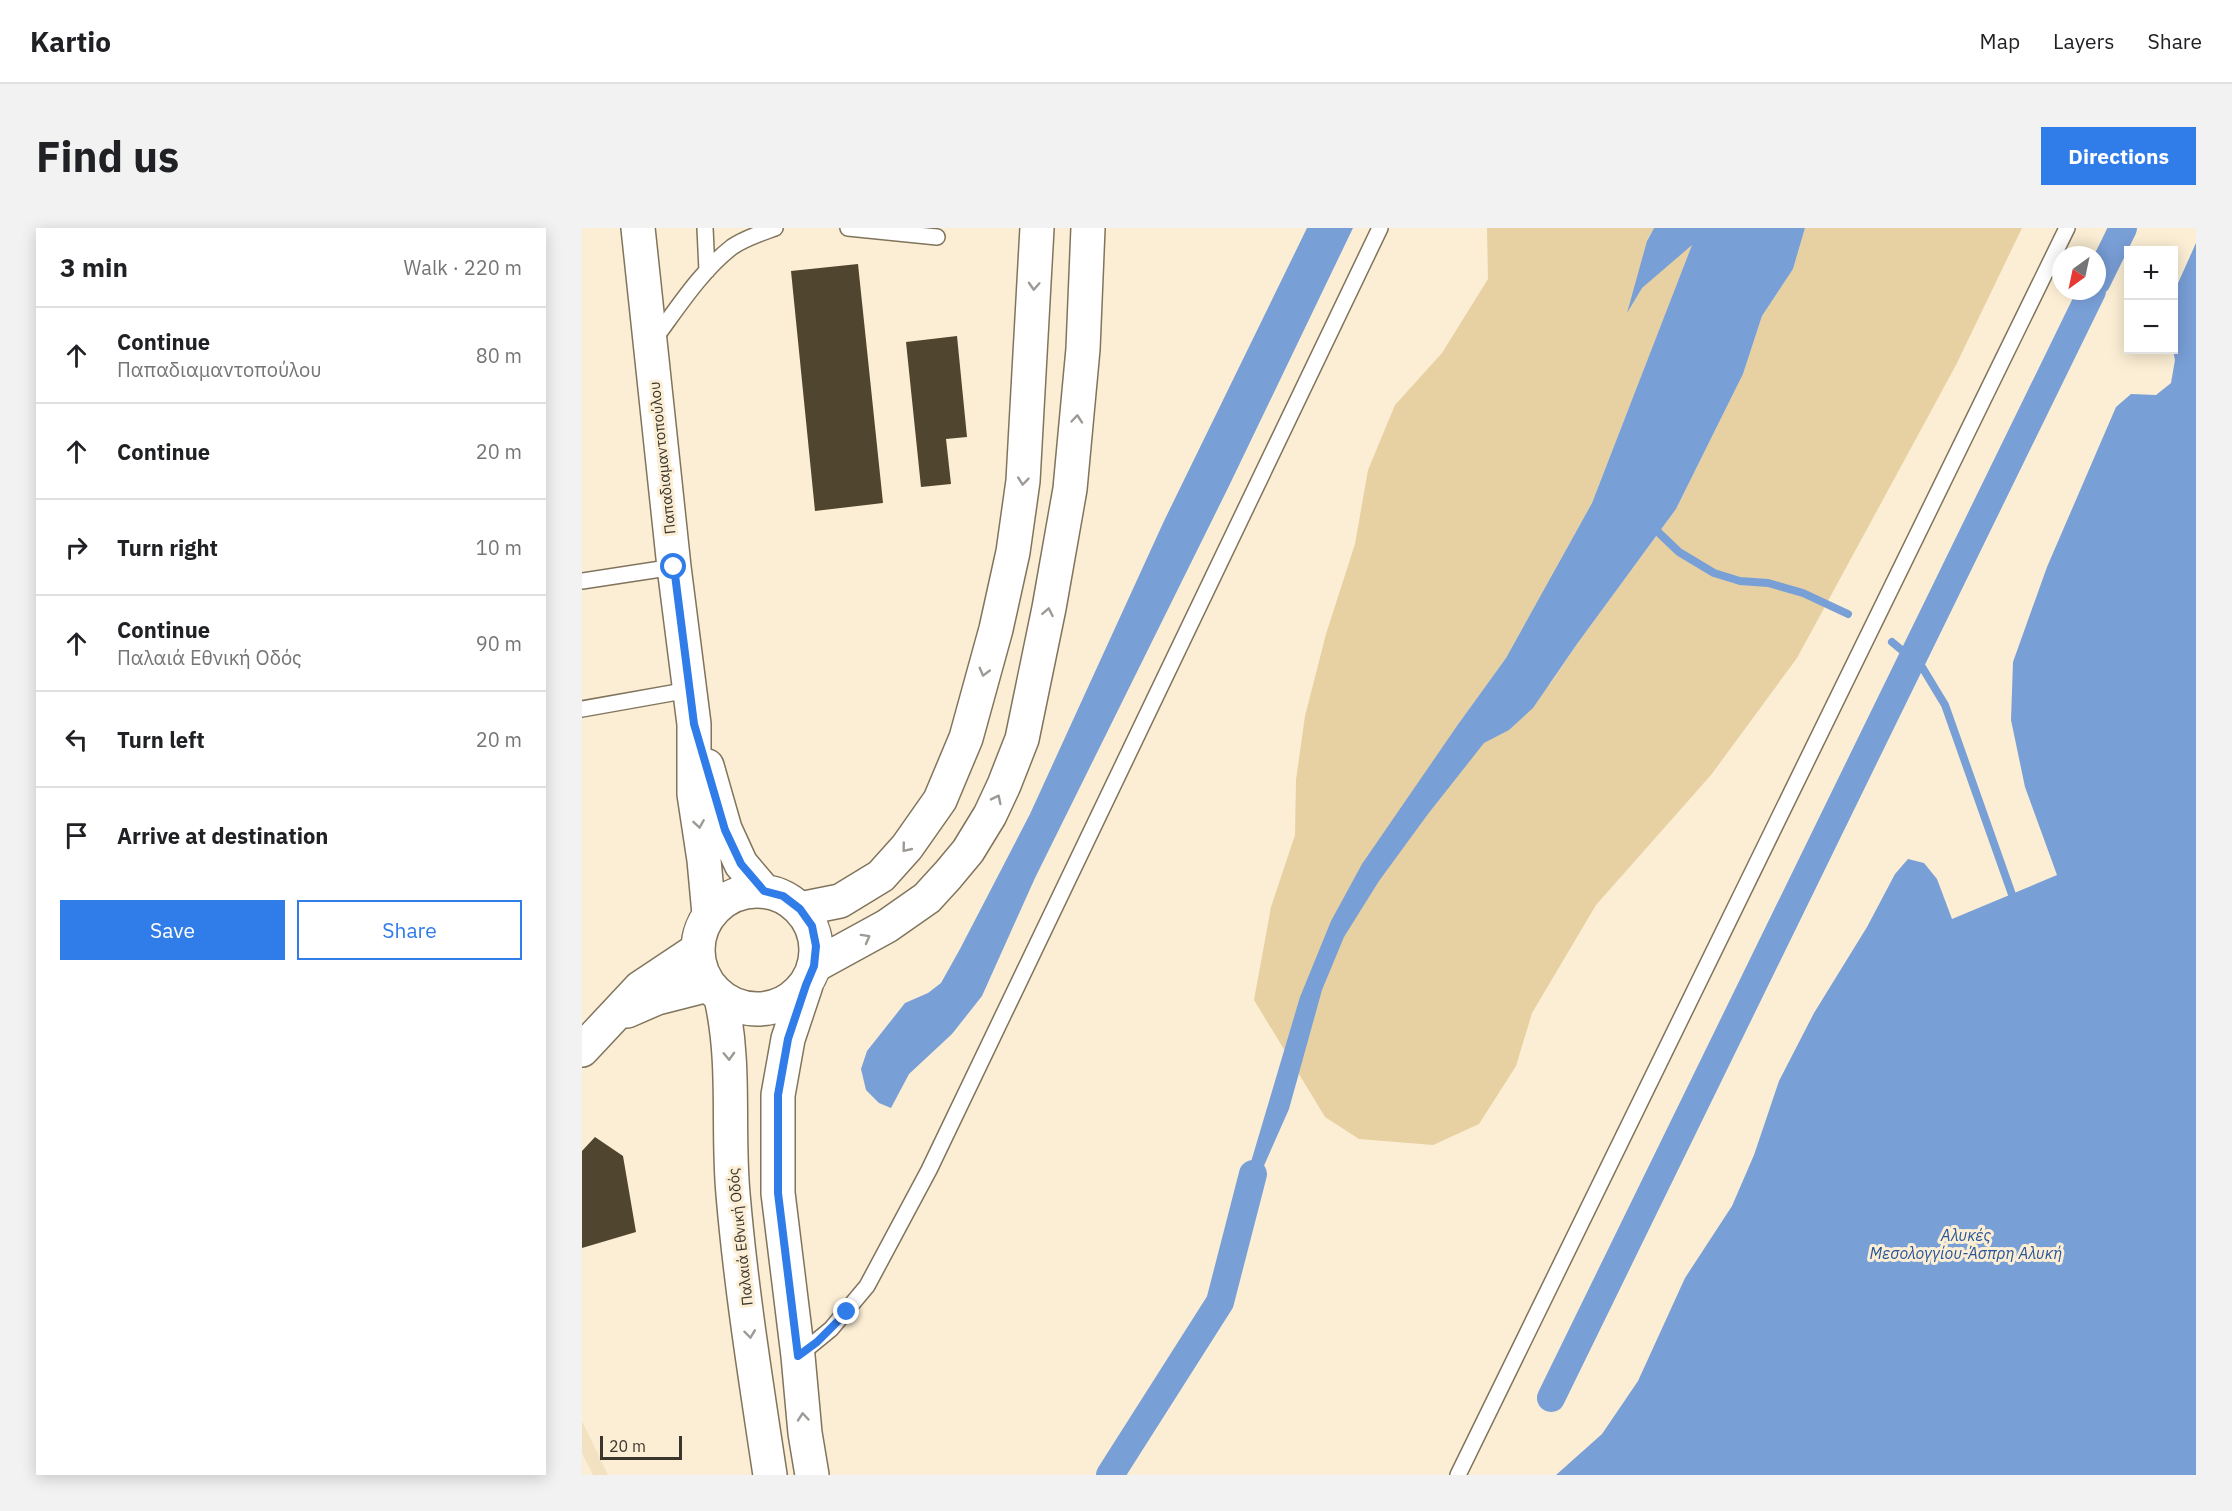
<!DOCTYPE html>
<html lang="en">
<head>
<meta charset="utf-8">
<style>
  :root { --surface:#fff; --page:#f2f2f2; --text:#202124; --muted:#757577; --line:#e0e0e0; --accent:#307ce9 }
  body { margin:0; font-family:"IBM Plex Sans",sans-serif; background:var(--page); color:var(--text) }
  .controls { position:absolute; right:18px; top:18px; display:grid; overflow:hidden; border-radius:0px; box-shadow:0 3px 15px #0003 }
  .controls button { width:54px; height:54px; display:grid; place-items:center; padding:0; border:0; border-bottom:2px solid var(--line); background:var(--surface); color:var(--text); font:30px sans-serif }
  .compass { position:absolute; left:1470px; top:18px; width:54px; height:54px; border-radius:50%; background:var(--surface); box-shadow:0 3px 15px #0003; rotate:213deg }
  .scale { position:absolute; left:18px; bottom:15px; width:82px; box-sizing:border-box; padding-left:6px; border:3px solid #3b362c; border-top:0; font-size:16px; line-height:21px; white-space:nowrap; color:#3b362c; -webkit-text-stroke:4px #fbeed4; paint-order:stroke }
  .stop { position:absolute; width:18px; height:18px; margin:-14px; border:4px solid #307ce9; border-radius:50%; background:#fff }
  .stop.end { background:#307ce9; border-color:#fff; box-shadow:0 2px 6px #0008 }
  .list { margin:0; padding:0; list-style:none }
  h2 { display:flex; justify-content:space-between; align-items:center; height:78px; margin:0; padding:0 24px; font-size:26px }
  h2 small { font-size:20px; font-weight:400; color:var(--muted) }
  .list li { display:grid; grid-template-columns:39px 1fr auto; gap:18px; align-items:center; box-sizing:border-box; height:96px; padding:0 24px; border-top:2px solid var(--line) }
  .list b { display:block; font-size:22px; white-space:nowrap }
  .list p { margin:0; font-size:20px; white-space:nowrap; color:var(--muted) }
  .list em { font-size:20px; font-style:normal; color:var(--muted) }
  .actions { display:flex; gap:12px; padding:18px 24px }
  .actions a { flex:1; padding:14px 0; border:2px solid var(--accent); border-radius:0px; text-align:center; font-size:21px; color:var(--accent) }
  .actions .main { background:var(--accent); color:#fff }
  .icon { flex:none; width:33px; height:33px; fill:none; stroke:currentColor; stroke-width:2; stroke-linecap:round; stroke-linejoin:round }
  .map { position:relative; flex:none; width:1614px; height:1247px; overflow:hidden; border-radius:0px }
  header { display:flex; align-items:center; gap:36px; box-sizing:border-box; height:84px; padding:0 30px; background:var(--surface); border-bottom:2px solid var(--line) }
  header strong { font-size:28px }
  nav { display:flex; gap:33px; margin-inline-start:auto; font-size:21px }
  .intro { display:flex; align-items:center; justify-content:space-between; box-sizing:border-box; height:144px; padding:0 36px }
  h1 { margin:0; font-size:42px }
  .button { padding:15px 27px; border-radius:0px; background:var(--accent); color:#fff; font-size:21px; font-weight:700 }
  main { display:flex; gap:36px; padding:0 36px }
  aside { flex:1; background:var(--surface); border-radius:0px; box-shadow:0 3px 15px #0003 }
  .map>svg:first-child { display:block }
</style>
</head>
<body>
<header>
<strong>Kartio</strong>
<nav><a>Map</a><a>Layers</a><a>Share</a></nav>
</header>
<div class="intro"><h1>Find us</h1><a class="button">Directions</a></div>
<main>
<aside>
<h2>3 min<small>Walk · 220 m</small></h2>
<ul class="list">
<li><svg class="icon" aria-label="ahead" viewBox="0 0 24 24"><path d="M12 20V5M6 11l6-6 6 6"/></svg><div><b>Continue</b><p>Παπαδιαμαντοπούλου</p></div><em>80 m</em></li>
<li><svg class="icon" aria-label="ahead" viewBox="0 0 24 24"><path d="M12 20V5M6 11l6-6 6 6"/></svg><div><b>Continue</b></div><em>20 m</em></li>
<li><svg class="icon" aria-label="right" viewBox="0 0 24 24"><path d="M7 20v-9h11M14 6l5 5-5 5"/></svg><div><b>Turn right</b></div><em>10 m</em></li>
<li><svg class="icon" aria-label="ahead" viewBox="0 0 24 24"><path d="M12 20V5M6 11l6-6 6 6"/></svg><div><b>Continue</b><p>Παλαιά Εθνική Οδός</p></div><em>90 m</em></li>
<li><svg class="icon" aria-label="left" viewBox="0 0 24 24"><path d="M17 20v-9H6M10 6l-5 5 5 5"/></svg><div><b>Turn left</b></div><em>20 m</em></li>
<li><svg class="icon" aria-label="arrive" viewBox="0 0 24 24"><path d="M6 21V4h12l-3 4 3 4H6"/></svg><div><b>Arrive at destination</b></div></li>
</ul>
<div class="actions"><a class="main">Save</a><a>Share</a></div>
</aside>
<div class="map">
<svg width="1614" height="1247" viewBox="0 0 1614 1247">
  <rect width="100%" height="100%" fill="#fbeed4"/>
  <!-- built -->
  <path fill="#f3e2c1" d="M 0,1193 L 26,1247 L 11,1247 L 0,1225 Z"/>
  <!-- green -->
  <path fill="#e7d1a3" d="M 905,0 L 1072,0 L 1065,12 L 1111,15 L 1010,275 L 924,430 L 877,495 L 968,456 L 995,416 L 1094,281 L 1161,146 L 1180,88 L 1211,41 L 1223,0 L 1440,0 L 1374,137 L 1215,430 L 1129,547 L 1014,677 L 950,785 L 934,838 L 897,896 L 851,917 L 777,911 L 743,889 L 672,772 L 689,679 L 713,607 L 714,552 L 723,488 L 744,406 L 773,316 L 786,242 L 813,177 L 860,125 L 906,51 Z"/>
  <!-- water -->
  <path fill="#799fd7" d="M 725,0 L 771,0 L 646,260 L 453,650 L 400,768 L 370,806 L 327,846 L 309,880 L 297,875 L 284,862 L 279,841 L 285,823 L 323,775 L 346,765 L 359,755 L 378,721 L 448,586 L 582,293 Z
    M 1072,0 L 1223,0 L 1211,41 L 1180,88 L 1161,146 L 1094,281 L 995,416 L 951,480 L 927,502 L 902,515 L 846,586 L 797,653 L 762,709 L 740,762 L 707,881 L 662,983 L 663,954 L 718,769 L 749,693 L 780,636 L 877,495 L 924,430 L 1010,275 L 1110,17 L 1060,60 L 1045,85 L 1065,13 Z
    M 1614,15 L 1614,1247 L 974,1247 L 1020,1206 L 1056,1153 L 1103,1050 L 1150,978 L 1172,927 L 1197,853 L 1232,785 L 1285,699 L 1313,646 L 1326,631 L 1342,635 L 1355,651 L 1370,691 L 1475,647 L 1443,559 L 1429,492 L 1431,434 L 1465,339 L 1534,179 L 1549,166 L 1574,167 L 1589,155 L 1593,132 L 1591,122 L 1592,64 Z"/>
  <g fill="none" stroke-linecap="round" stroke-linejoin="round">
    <!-- stream -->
    <path stroke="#799fd7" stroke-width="8" d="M 1073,294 L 1076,304 L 1097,324 L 1132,345 L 1158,353 L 1186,355 L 1221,365 L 1266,386
      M 1310,414 L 1340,439 L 1363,477 L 1433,675"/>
    <!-- canal -->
    <path stroke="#799fd7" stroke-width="28" d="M 1515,53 L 1541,0
      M 969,1170 L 1510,63
      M 528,1247 L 638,1074 L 671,946"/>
  </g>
  <!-- building -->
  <path fill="#50452f" d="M 276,36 L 301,275 L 233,283 L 209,43 Z
    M 375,108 L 385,209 L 364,211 L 369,256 L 339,259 L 324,114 Z
    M 13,909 L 41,928 L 54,1004 L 0,1020 L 0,923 Z"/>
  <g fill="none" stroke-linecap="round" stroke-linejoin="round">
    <defs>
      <path id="service" d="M 123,0 L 125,43
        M 266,0 L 355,9
        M 71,113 C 95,81 118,44 150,19 C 163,10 179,5 193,0
        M 0,353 L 92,339
        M 0,481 L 107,462
        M 216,1128 L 249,1101 L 285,1058 L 347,942 L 798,0
        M 876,1247 L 1485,0"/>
      <path id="tertiary" d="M 218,681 L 258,673 L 299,648 L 325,619 L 358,572 L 384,510 L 414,401 L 431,324 L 441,253 L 455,0
        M 232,738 L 305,698 L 345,670 L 366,647 L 386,623 L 408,587 L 422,557 L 440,511 L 467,380 L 488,261 L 501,121 L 506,0
        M 45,783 L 75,770 L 126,757
        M 0,822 L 58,760 L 115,722"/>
      <path id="secondary" d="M 56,0 L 92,339 L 112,496 L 112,566 L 122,632 L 127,686
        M 125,538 L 143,601 L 159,636 L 182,663
        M116 722a59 59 0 1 1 118 0a59 59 0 1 1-118 0Z
        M 224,757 L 206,811 L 196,867 L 196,965 L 216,1128 L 223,1205 L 230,1247
        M 139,770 C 154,835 145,900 151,966 C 159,1060 174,1154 188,1247"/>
    </defs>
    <!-- service casing -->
    <use href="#service" stroke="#80745d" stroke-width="18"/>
    <!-- tertiary casing -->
    <use href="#tertiary" stroke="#80745d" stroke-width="36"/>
    <!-- secondary casing -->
    <use href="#secondary" stroke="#80745d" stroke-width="36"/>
    <!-- service -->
    <use href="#service" stroke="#fff" stroke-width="15"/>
    <!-- tertiary -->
    <use href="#tertiary" stroke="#fff" stroke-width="33"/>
    <!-- secondary -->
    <use href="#secondary" stroke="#fff" stroke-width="33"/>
  </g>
  <!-- one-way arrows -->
  <defs><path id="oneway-chevron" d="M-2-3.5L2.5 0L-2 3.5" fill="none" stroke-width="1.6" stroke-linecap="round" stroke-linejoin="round" transform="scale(1.5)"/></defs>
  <g stroke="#9d9a96">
    <use href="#oneway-chevron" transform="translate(452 58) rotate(93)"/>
    <use href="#oneway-chevron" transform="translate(495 191) rotate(-85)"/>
    <use href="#oneway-chevron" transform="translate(441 253) rotate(96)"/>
    <use href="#oneway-chevron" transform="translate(466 384) rotate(-79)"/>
    <use href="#oneway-chevron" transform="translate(402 444) rotate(105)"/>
    <use href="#oneway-chevron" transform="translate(415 571) rotate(-64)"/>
    <use href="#oneway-chevron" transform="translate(117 596) rotate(81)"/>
    <use href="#oneway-chevron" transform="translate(324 620) rotate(129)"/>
    <use href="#oneway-chevron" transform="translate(284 710) rotate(-29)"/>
    <use href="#oneway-chevron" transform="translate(147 828) rotate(88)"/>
    <use href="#oneway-chevron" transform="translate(168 1106) rotate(83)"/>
    <use href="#oneway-chevron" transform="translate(221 1189) rotate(-95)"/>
  </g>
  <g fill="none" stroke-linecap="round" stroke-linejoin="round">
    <!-- route -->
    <path stroke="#307ce9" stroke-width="8" d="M 92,339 L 112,496 L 143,602 L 159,636 L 182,663 L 201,668 L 218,681 L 230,698 L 234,718 L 232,738 L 224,757 L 206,811 L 196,867 L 196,965 L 216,1128 L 235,1114 L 265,1084"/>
  </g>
  <g text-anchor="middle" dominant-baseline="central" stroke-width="6" stroke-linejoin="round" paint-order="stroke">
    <!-- street labels -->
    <g font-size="15" fill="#3b362c" stroke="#fbeed4">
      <text transform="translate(80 230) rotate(-96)">Παπαδιαμαντοπούλου</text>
      <text transform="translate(158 1009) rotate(-96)">Παλαιά Εθνική Οδός</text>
    </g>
    <!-- water labels -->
    <g font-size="16" font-style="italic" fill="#27569b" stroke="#fbeed4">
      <text x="1384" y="1007">Αλυκές<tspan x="1384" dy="18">Μεσολογγίου-Άσπρη Αλυκή</tspan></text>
    </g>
  </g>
</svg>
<div class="controls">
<button>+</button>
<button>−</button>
</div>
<svg class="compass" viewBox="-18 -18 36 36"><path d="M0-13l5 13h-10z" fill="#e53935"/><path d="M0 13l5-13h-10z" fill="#757577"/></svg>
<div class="scale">20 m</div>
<div class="stop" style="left:92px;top:339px"></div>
<div class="stop end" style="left:265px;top:1084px"></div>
</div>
</main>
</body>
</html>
